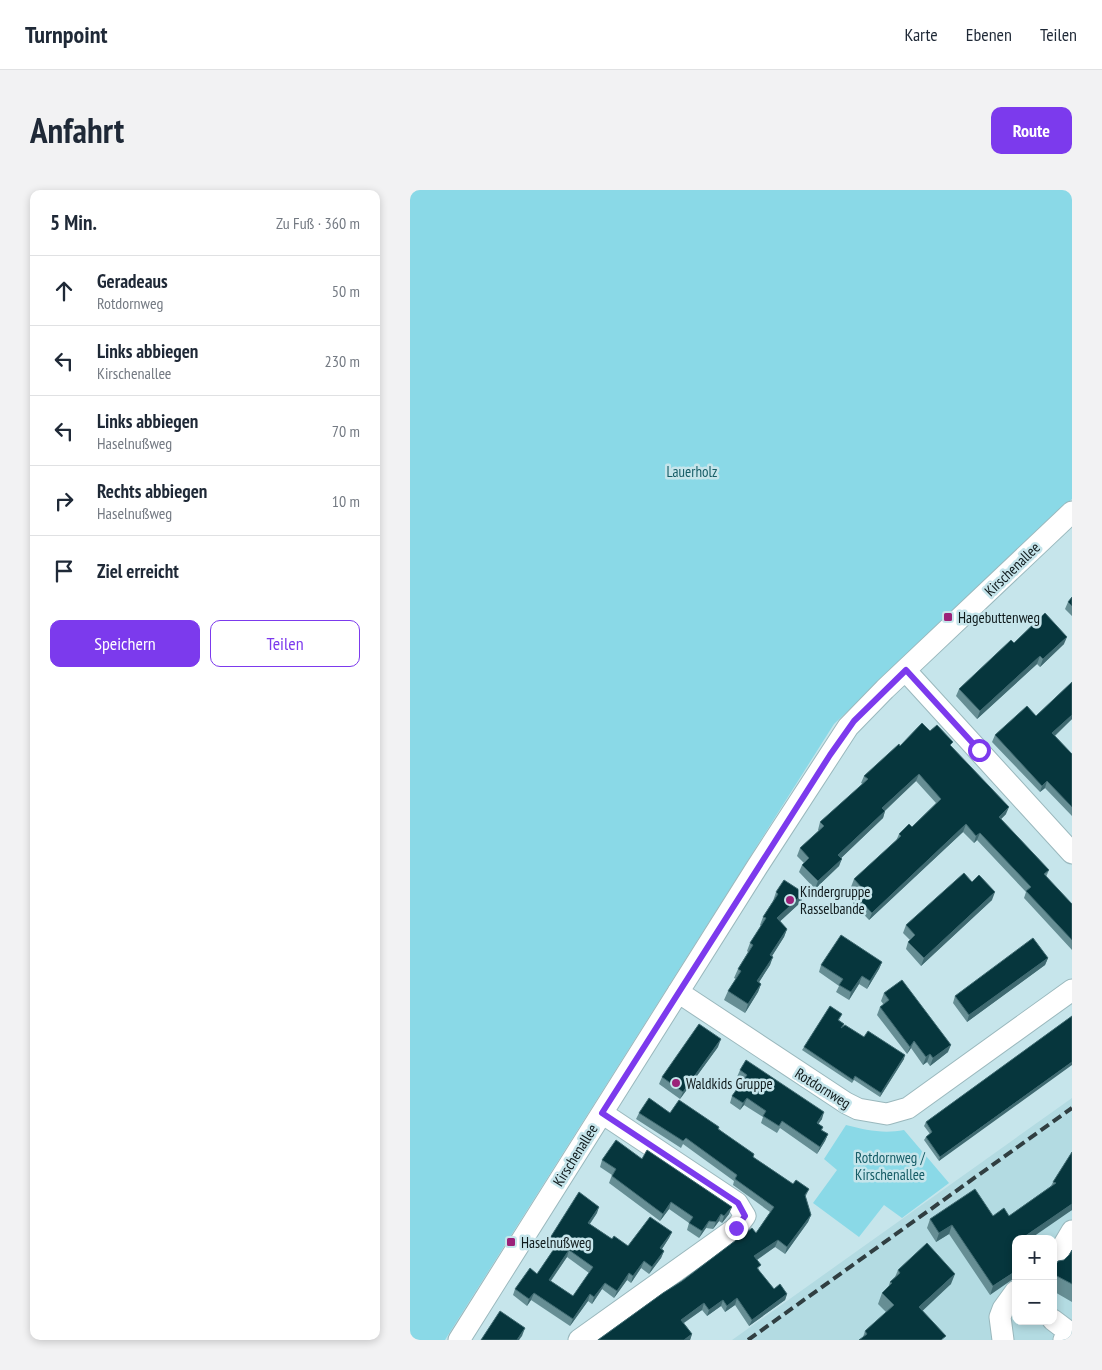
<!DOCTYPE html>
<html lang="de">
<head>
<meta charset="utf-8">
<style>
  :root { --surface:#fff; --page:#f2f2f3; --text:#1f2937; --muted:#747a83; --line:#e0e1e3; --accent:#7c3aed }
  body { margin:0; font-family:"PT Sans Narrow",sans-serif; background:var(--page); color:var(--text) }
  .controls { position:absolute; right:15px; bottom:15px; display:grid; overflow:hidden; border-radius:10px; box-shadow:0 2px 8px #0003 }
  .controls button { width:45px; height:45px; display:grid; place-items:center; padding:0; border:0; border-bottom:1px solid var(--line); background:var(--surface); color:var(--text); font:25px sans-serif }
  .stop { position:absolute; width:15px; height:15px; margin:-11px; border:4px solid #7c3aed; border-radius:50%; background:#fff }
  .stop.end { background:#7c3aed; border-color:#fff; box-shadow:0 1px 5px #0008 }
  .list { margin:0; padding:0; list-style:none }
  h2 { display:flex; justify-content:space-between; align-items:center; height:65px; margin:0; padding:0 20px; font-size:21px }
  h2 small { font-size:16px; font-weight:400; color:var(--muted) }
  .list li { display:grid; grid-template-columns:32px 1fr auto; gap:15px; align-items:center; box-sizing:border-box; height:70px; padding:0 20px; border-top:1px solid var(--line) }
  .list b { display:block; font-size:19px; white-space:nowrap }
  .list p { margin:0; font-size:16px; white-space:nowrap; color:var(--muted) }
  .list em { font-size:16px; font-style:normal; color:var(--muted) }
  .actions { display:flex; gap:10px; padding:15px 20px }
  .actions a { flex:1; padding:11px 0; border:1px solid var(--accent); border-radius:10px; text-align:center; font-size:18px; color:var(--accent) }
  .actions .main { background:var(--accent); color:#fff }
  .icon { flex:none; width:28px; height:28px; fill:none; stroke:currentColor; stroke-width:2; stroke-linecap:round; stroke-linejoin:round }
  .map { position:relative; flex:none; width:662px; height:1150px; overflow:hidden; border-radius:10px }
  header { display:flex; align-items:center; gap:30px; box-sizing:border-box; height:70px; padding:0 25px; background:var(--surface); border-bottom:1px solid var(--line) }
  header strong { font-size:24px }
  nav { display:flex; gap:28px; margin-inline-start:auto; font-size:18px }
  .intro { display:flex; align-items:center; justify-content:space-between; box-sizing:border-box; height:120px; padding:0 30px }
  h1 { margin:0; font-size:35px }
  .button { padding:12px 22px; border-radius:10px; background:var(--accent); color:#fff; font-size:18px; font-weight:700 }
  main { display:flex; gap:30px; padding:0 30px }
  aside { flex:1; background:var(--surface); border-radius:10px; box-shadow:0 2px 8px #0003 }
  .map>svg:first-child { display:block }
</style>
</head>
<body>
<header>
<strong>Turnpoint</strong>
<nav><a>Karte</a><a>Ebenen</a><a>Teilen</a></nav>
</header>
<div class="intro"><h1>Anfahrt</h1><a class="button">Route</a></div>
<main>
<aside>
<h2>5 Min.<small>Zu Fuß · 360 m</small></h2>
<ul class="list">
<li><svg class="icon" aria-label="ahead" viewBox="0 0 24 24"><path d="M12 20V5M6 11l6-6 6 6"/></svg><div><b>Geradeaus</b><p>Rotdornweg</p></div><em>50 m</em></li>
<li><svg class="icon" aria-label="left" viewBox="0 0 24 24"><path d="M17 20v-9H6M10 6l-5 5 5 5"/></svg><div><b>Links abbiegen</b><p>Kirschenallee</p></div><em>230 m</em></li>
<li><svg class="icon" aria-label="left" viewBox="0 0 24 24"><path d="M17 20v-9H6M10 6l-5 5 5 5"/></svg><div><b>Links abbiegen</b><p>Haselnußweg</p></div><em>70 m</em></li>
<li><svg class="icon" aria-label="right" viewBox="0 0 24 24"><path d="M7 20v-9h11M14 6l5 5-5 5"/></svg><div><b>Rechts abbiegen</b><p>Haselnußweg</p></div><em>10 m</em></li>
<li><svg class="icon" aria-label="arrive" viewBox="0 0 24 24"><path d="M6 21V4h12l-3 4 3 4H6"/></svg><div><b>Ziel erreicht</b></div></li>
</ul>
<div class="actions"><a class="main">Speichern</a><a>Teilen</a></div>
</aside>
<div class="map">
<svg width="662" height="1150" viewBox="0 0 662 1150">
  <rect width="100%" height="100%" fill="#c6e5eb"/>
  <!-- built -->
  <path fill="#b3dbe2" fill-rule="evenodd" d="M 662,908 L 662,1150 L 322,1150 ZM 606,1049 L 643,1049 L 643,1131 L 606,1131 Z"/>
  <!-- green -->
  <path fill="#8ad9e7" d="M 0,0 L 662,0 L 662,309 L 424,534 L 35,1150 L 0,1150 Z
    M 436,935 C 456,940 473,944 494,940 L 539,993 L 492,1028 L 474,1015 L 449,1047 L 403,1013 L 427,980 L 414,969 Z"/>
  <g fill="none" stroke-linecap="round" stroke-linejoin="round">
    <defs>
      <path id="minor" d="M 495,480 L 662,663
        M 268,802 L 436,913 L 448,919 L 477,924 L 498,918 L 662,800
        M 643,1073 L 662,1041
        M 643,1130 L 656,1140 L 656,1146 L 654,1150
        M 49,1150 L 347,677 L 438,537 L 475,499 L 662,322
        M 169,1150 L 326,1038 L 335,1026 L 327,1013 L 192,923
        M 593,1150 L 590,1127 L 593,1119 L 606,1101"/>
    </defs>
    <!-- minor casing -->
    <use href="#minor" stroke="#9ab8bd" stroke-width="23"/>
    <!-- minor -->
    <use href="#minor" stroke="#fff" stroke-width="21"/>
    <!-- rail -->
    <path stroke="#303e41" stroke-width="4" stroke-dasharray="10 5" stroke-linecap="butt" d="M 338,1150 L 662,918"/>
  </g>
  <!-- wall -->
  <path fill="#668e94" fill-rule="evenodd" d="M 662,407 L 662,426 L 655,419 L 658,412 Z
    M 604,453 L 654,454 L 630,477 L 627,474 L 567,529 L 546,506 L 549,499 Z
    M 662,492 L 662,529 L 645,546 L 662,564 L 662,626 L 635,598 L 630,602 L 582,552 L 585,545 L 626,526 Z
    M 520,541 L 541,556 L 596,624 L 591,629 L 639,680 L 636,687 L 662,714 L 662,760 L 614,708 L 616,702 L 567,650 L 564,653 L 553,642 L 459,730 L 443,713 L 446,706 L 448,704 L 441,697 L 444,689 L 486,651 L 489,644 L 502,637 L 526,613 L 506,591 L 475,621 L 473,628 L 431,668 L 429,676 L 405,699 L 389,682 L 392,675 L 394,673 L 387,666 L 390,658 L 409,641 L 408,640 L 410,632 L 453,594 L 451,593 L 454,586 L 490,556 Z
    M 562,692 L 582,710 L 511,776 L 496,759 L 498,752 L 500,750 L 493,743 L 496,735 Z
    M 366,702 L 394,703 L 391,712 L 370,731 L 377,739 L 374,747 L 362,766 L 360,775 L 349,792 L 351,794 L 348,802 L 335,823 L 314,810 L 318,801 L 326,789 L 324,788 L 328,779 L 338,762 L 337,761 L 340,753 L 351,736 L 350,735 L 353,727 L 363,711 Z
    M 638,768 L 635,775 L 557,832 L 543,813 L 545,806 Z
    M 472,772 L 469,779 L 457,799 L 449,794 L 439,810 L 426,802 L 429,796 L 409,782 L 411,775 Z
    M 474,803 L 538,862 L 520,876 L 517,872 L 513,875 L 501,858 L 497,864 L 467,825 L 470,817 L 474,815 L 471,811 Z
    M 432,824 L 429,830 L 434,834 L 433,837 L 454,847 L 494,869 L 470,907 L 444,890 L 442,893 L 392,860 L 394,857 Z
    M 662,826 L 529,971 L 514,950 L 516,947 L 520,944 L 514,936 L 516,932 Z
    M 308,857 L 270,909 L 249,894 L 252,887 Z
    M 330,880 L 412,929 L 408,934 L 413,937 L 412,940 L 418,944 L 415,951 L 407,964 L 370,938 L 367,943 L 351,933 L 353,927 L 334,915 L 330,920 L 320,913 L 322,906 L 333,891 L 327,887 Z
    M 229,923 L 260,923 L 309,939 L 343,967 L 383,994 L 399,999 L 395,1008 L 401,1025 L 398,1032 L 375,1064 L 365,1057 L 347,1070 L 349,1081 L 364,1099 L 377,1104 L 375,1110 L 339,1136 L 325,1115 L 315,1122 L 311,1116 L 297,1126 L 292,1120 L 274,1133 L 282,1144 L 280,1150 L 188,1150 L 272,1091 L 346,1043 L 360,1022 L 323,995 L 324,991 L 273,954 L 271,958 L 226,929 Z
    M 662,962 L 662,1020 L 606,1049 L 580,1105 L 539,1044 L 526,1052 L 517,1038 L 520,1029 L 583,1026 L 599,1026 L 641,996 L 643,992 Z
    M 232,969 L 319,1024 L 312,1033 L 309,1031 L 303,1039 L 296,1038 L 289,1048 L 277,1040 L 279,1033 L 259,1019 L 250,1031 L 199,993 L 202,985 L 190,977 L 192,970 Z
    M 187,1023 L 180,1034 L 202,1049 L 218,1056 L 262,1042 L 259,1048 L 252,1059 L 254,1061 L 251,1068 L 239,1084 L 231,1078 L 221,1093 L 217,1090 L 204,1108 L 192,1099 L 182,1114 L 178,1111 L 160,1136 L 121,1110 L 117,1116 L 103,1105 L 105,1099 L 127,1084 L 144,1059 L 137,1054 L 140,1048 ZM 157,1067 L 179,1083 L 163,1106 L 141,1091 Z
    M 662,1060 L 662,1112 L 643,1101 L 643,1079 L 659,1065 Z
    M 488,1080 L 541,1094 L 453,1147 L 455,1141 L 476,1122 L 468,1114 L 472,1103 L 478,1098 L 480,1092 L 485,1087 Z"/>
  <!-- shaded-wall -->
  <path fill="#406a71" d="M 657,447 L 654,454 L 630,477 L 633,469 Z
    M 630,466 L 627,474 L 567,529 L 570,521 Z
    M 662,525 L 662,529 L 640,550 L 642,543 Z
    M 509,584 L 506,591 L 470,625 L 472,618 Z
    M 637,591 L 635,598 L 630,602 L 632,596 Z
    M 599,617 L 596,624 L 586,634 L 589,627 Z
    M 475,621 L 473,628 L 426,673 L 428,665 Z
    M 556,634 L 553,642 L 459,730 L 462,723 Z
    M 570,643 L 567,650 L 564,653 L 566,646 Z
    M 432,669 L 429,676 L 405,699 L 408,691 Z
    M 585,702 L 582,710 L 511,776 L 514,768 Z
    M 394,703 L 391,712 L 364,737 L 367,728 Z
    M 377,739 L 374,747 L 357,774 L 360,765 Z
    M 363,767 L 360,775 L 344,800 L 347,791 Z
    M 638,768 L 635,775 L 557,832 L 559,825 Z
    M 472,772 L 469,779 L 457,799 L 460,791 Z
    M 452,786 L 449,794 L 439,810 L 441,802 Z
    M 351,794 L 348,802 L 335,823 L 338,814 Z
    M 311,849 L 308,857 L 270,909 L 273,902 Z
    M 504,851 L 501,858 L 497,864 L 500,857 Z
    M 541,855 L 538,862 L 520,876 L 523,868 Z
    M 520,864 L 517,872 L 513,875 L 516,867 Z
    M 495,865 L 494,869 L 470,907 L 471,903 Z
    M 662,872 L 662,875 L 529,971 L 530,967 Z
    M 337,908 L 334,915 L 330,920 L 333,913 Z
    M 414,922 L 412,929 L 404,940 L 407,933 Z
    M 418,944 L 415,951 L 407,964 L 410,957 Z
    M 261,1012 L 259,1019 L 250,1031 L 253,1024 Z
    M 662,1014 L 662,1020 L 620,1049 L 611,1049 Z
    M 189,1017 L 187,1023 L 176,1039 L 178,1033 Z
    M 322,1017 L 319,1024 L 312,1033 L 314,1026 Z
    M 311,1024 L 309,1031 L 303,1039 L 306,1032 Z
    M 401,1025 L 398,1032 L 375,1064 L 377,1057 Z
    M 299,1031 L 296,1038 L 289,1048 L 292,1041 Z
    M 542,1035 L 539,1044 L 526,1052 L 529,1043 Z
    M 262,1042 L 259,1048 L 248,1065 L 250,1058 Z
    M 368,1050 L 365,1057 L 342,1073 L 344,1066 Z
    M 159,1060 L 157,1067 L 137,1096 L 139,1090 Z
    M 254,1061 L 251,1068 L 239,1084 L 242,1077 Z
    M 234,1071 L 231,1078 L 221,1093 L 223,1086 Z
    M 606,1081 L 606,1087 L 580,1105 L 583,1096 Z
    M 219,1083 L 217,1090 L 204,1108 L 207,1101 Z
    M 545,1084 L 541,1094 L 505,1128 L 509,1117 Z
    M 195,1093 L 192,1099 L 182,1114 L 184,1107 Z
    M 124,1103 L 121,1110 L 117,1116 L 119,1109 Z
    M 180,1104 L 178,1111 L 160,1136 L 163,1129 Z
    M 377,1104 L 375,1110 L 339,1136 L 342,1130 Z
    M 327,1108 L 325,1115 L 315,1122 L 317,1116 Z
    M 313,1110 L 311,1116 L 297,1126 L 299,1120 Z
    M 294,1113 L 292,1120 L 269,1136 L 271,1130 Z
    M 115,1138 L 112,1146 L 109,1150 L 107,1150 Z
    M 282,1144 L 280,1150 L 274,1150 Z"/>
  <!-- building -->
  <path fill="#06363d" stroke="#406a71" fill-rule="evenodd" d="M 662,407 L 662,416 L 658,412 Z
    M 635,423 L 657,447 L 633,469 L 630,466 L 570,521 L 549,499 L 601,450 L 604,453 Z
    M 662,492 L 662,525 L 642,543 L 662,564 L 662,617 L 637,591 L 632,596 L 585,545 L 617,516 L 626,526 Z
    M 512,533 L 520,541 L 527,535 L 543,552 L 540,555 L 599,617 L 589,627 L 639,680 L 634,684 L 662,714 L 662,750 L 616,701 L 621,697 L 570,643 L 566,646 L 556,634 L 462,723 L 446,706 L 453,699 L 444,689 L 491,646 L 489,644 L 499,634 L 502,637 L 531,609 L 509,584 L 472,618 L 475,621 L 428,665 L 432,669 L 408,691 L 392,675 L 399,668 L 390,658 L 414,636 L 410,632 L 458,589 L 454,586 L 489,554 L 490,556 Z
    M 554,683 L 562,692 L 569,685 L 585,702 L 514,768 L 498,752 L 505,745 L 496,735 Z
    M 374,690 L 394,703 L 367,728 L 377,739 L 360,765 L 363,767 L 347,791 L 351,794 L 338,814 L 318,801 L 331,781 L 328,779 L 343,755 L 340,753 L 356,728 L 353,727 L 368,704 L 366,702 Z
    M 431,745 L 472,772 L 460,791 L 452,786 L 441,802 L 429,795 L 433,789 L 411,775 Z
    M 623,748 L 638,768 L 559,825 L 545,806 Z
    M 492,790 L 541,855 L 523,868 L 520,864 L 516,867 L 504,851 L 500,857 L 470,817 L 479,810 L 474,803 Z
    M 420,816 L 432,824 L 428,830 L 434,834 L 431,838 L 435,835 L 454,847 L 458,841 L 495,865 L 471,903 L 445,886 L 443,890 L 394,857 Z
    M 662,826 L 662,872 L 530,967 L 516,947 L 522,942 L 516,932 Z
    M 289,834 L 311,849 L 273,902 L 252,887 Z
    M 336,870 L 414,922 L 407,933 L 413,937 L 411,940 L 418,944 L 410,957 L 372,931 L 369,936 L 353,926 L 356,921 L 337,908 L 333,913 L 322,906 L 337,885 L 330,880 Z
    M 239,908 L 260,923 L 269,910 L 309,937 L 308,939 L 344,964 L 343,967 L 383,994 L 386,990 L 399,999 L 395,1005 L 401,1025 L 377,1057 L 368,1050 L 344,1066 L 351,1075 L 347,1078 L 364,1099 L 370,1094 L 377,1104 L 342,1130 L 327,1108 L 317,1116 L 313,1110 L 299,1120 L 294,1113 L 271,1130 L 282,1144 L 274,1150 L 188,1150 L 253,1103 L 272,1091 L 342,1038 L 346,1043 L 364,1017 L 325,989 L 327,985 L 276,948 L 273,951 L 229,923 Z
    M 206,950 L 232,969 L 237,960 L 322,1017 L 314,1026 L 311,1024 L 306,1032 L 299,1031 L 292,1041 L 279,1033 L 283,1027 L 261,1012 L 253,1024 L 202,986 L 206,979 L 192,970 Z
    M 662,962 L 662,1014 L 611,1049 L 606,1049 L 606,1052 L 604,1053 L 606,1055 L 606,1081 L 583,1096 L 542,1035 L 529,1043 L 520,1029 L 565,999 L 583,1026 L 594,1018 L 599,1026 L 646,993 L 643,992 Z
    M 169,1002 L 189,1017 L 178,1033 L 202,1049 L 204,1046 L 218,1056 L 240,1027 L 262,1042 L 250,1058 L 254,1061 L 242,1077 L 234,1071 L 223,1086 L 219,1083 L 207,1101 L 195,1093 L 184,1107 L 180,1104 L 163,1129 L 124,1103 L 119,1109 L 105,1099 L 120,1078 L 127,1084 L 148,1053 L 140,1048 ZM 159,1060 L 183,1077 L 163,1106 L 139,1090 Z
    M 517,1053 L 545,1084 L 509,1117 L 536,1146 L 531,1150 L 449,1150 L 457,1144 L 455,1141 L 484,1115 L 472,1103 L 482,1093 L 480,1092 L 490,1083 L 488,1080 Z
    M 662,1060 L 662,1094 L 643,1084 L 643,1079 L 648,1071 L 654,1070 L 659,1065 Z
    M 90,1121 L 115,1138 L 107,1150 L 71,1150 Z"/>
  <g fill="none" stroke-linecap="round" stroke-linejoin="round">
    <!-- route -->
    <path stroke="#7c3aed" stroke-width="6" d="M 326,1038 L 335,1026 L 328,1013 L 192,923 L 420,565 L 444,531 L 496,480 L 569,560"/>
  </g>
  <!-- markers -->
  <g fill="#9b2179" stroke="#c6e5eb" stroke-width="2">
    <rect x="533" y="422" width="10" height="10" rx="2.5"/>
    <circle cx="380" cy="710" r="5"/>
    <circle cx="266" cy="893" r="5"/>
    <rect x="96" y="1047" width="10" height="10" rx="2.5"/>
  </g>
  <g text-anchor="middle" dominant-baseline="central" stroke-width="5" stroke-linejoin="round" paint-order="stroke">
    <!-- park labels -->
    <g font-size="15" fill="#165c66" stroke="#c6e5eb">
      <text x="282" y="281">Lauerholz</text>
      <text x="480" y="967">Rotdornweg /<tspan x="480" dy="17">Kirschenallee</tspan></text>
    </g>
    <!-- street labels -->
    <g font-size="15" fill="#0f1a1c" stroke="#c6e5eb">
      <text transform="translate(602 379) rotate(-44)">Kirschenallee</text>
      <text transform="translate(413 898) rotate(32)">Rotdornweg</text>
      <text transform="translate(165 965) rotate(-58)">Kirschenallee</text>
    </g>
    <!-- poi labels -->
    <g font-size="15" fill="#0f1a1c" stroke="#c6e5eb" text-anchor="start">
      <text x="548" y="427">Hagebuttenweg</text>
      <text x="390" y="701">Kindergruppe<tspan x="390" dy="17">Rasselbande</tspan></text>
      <text x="276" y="893">Waldkids Gruppe</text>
      <text x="111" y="1052">Haselnußweg</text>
    </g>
  </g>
</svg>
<div class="controls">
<button>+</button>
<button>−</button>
</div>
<div class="stop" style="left:569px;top:560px"></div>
<div class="stop end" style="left:326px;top:1038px"></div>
</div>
</main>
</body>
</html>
